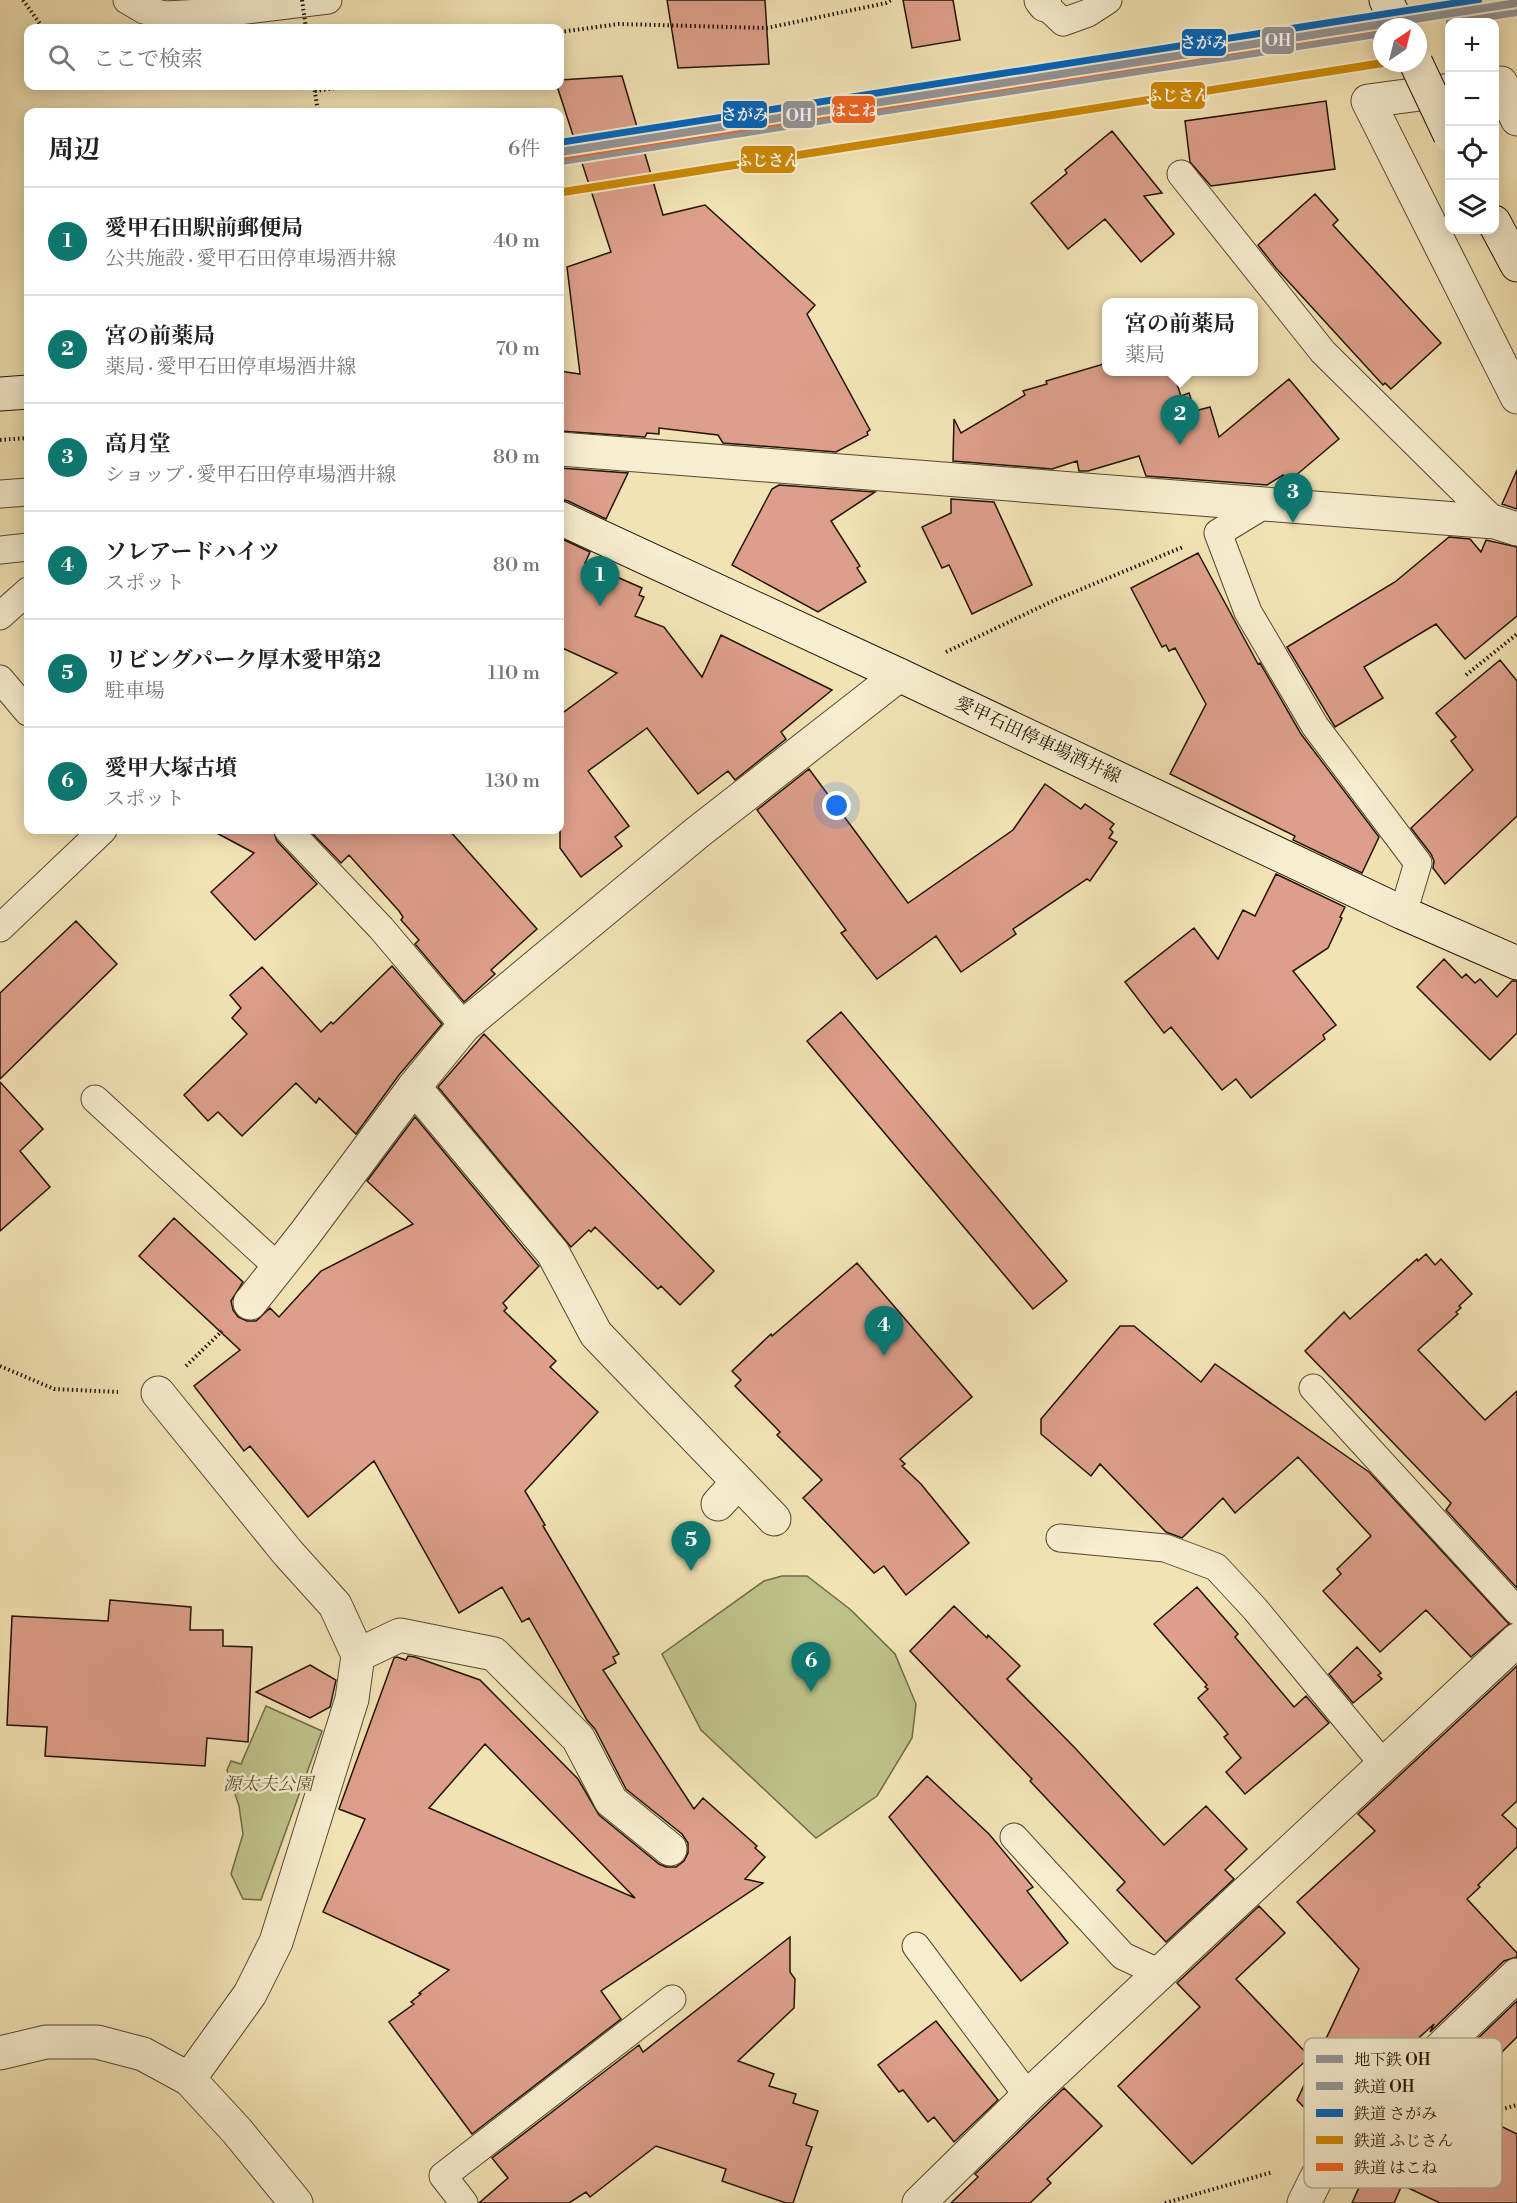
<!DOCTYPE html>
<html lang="ja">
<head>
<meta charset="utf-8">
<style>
  :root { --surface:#fff; --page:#f6f6f6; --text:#222; --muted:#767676; --line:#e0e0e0; --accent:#0f766e }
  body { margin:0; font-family:"Libre Bodoni","Noto Serif JP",serif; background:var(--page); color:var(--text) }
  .controls { position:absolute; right:18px; top:18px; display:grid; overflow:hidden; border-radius:12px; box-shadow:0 3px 15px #0003 }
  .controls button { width:54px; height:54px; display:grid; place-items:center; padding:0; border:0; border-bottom:2px solid var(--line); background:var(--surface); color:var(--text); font:30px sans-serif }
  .compass { position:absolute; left:1373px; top:18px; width:54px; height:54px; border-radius:50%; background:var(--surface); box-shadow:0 3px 15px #0003; rotate:35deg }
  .you { position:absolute; left:837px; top:806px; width:21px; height:21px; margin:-15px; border:4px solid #fff; border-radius:50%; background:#1a73e8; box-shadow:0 0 0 9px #1a73e833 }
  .badge { display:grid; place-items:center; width:39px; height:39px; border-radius:50%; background:var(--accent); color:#fff; font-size:20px; font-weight:700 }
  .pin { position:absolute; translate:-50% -50px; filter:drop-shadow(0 2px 3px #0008) }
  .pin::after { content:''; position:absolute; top:32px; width:21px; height:18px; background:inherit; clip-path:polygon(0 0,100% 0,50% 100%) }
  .popup { position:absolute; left:1102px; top:298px; width:156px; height:78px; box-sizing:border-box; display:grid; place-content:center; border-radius:12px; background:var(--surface); filter:drop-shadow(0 2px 4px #0005); font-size:20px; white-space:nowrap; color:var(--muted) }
  .popup b { font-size:22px; color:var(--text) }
  .popup::after { content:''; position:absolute; left:50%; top:100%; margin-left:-12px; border:12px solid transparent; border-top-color:var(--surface) }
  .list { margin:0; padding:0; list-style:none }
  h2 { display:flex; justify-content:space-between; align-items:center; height:78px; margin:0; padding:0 24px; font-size:26px }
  h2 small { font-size:20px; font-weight:400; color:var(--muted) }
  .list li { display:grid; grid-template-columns:39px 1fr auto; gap:18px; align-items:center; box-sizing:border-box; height:108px; padding:0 24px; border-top:2px solid var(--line) }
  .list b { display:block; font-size:22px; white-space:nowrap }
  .list p { margin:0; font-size:20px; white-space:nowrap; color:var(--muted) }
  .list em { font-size:20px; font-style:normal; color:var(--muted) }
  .icon { flex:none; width:33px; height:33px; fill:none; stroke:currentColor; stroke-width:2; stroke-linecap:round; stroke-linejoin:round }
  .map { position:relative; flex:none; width:1517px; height:2203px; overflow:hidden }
  .search { position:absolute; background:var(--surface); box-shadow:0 3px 15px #0003; left:24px; top:24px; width:540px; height:66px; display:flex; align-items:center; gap:15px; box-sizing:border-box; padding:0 21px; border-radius:12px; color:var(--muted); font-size:22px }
  .panel { position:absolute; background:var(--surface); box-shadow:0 3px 15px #0003; left:24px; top:108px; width:540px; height:726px; border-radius:12px }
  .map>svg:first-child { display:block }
</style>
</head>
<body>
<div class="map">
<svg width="1517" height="2203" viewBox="0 0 1517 2203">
  <rect width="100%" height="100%" fill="#f2e3b5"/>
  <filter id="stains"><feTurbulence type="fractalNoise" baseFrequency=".00333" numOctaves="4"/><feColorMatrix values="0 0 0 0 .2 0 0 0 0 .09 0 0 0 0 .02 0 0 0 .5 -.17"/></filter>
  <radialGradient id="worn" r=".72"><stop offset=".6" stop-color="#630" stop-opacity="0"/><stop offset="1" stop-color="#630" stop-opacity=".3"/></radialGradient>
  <!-- green -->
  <path fill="#bfc28a" stroke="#706a48" stroke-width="1.5" d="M 782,1576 L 807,1576 L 851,1610 L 895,1654 L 916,1704 L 912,1738 L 877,1796 L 816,1838 L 701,1730 L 662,1654 L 764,1581 Z
    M 266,1706 L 322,1731 L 261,1900 L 243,1899 L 231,1874 L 243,1834 L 239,1806 L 227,1770 L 231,1761 L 241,1764 Z"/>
  <!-- building -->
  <path fill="#dd9f8b" stroke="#221307" stroke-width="1.5" fill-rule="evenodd" d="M 667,0 L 765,0 L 769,64 L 678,68 Z
    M 903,0 L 953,0 L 960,40 L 912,48 Z
    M 622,76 L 663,215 L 705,205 L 815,305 L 807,314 L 870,430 L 867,432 L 868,435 L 836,452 L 723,443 L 718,435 L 659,428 L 659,434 L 647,433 L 645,437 L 560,431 L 560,371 L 580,374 L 567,267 L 611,252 L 557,86 L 560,86 L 560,80 Z
    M 1326,101 L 1335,169 L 1211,186 L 1190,162 L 1185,121 Z
    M 1112,131 L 1162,193 L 1144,196 L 1174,234 L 1141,262 L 1105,219 L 1068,249 L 1031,203 L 1067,173 L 1065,170 Z
    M 1315,194 L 1338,220 L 1333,225 L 1441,343 L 1391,389 L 1385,383 L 1383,385 L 1276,268 L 1258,245 Z
    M 1107,363 L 1107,372 L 1173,372 L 1181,396 L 1189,393 L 1195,411 L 1210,407 L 1219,437 L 1289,379 L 1339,439 L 1288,482 L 1283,475 L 1267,485 L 1146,476 L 1139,456 L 1088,471 L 1079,471 L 1077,461 L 1052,469 L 953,461 L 954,419 L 961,433 L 1025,395 L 1023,391 L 1047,384 L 1046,381 Z
    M 560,468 L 628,473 L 606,519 L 568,501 L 560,499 Z
    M 1517,470 L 1517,509 L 1502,504 Z
    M 779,485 L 875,492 L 831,521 L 860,566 L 857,568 L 866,582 L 818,612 L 732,565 L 772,489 Z
    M 951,499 L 994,502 L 1032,585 L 972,614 L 949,565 L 942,568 L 922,527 L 951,513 Z
    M 1449,537 L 1470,539 L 1481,552 L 1486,540 L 1517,547 L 1517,616 L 1465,659 L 1436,624 L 1364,667 L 1383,698 L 1335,727 L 1287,647 L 1395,582 Z
    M 560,538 L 590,552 L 585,563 L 642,588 L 639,595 L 644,597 L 635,616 L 664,627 L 702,677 L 721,635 L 832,690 L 781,732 L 786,739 L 735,780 L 728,771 L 698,794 L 647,728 L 588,771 L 629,826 L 615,837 L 622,846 L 581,877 L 560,848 L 560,715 L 617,673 L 560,647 Z
    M 1198,553 L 1258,664 L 1260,663 L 1301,734 L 1379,837 L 1362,873 L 1293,840 L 1295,836 L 1170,774 L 1206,704 L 1175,648 L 1169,651 L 1166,645 L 1162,647 L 1131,588 Z
    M 1500,660 L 1517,681 L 1517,816 L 1445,884 L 1433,868 L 1434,861 L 1431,854 L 1411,828 L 1473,770 L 1451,741 L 1456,737 L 1436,713 Z
    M 809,769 L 908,903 L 1013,830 L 1045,784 L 1081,809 L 1085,804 L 1114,824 L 1110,829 L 1113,832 L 1109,838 L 1117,842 L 1090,881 L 1087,879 L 1013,929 L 1016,934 L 961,972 L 936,936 L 877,979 L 841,933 L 846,930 L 757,810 Z
    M 211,830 L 273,830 L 277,841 L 317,884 L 255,940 L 211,892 L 254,853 Z
    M 309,830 L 449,830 L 537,929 L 491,970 L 495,974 L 464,1002 L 415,944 L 419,940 L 401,920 L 403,917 L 399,911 L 349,855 L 341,863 Z
    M 1276,874 L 1345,907 L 1340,917 L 1342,918 L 1328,948 L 1293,971 L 1336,1025 L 1323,1035 L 1325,1039 L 1251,1098 L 1236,1079 L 1222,1090 L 1171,1027 L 1164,1033 L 1125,982 L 1194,928 L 1218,959 L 1243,910 L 1255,916 Z
    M 76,921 L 117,964 L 0,1079 L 0,993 Z
    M 1444,959 L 1462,978 L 1466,974 L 1475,983 L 1480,979 L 1497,997 L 1512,981 L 1517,981 L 1517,1033 L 1490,1060 L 1417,987 Z
    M 392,966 L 442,1024 L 399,1075 L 356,1134 L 319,1098 L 316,1103 L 296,1083 L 242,1136 L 218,1112 L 208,1121 L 184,1095 L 247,1034 L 232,1018 L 241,1008 L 230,995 L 262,967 L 321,1032 L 331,1022 L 333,1024 Z
    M 841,1012 L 1067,1281 L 1033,1309 L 807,1041 Z
    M 484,1034 L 714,1271 L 680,1305 L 661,1286 L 658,1289 L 595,1227 L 591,1232 L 589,1230 L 571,1247 L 438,1087 Z
    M 0,1082 L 43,1129 L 20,1151 L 50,1187 L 0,1231 Z
    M 415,1117 L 537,1264 L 539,1266 L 503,1303 L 507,1308 L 504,1311 L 556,1361 L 550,1367 L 598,1412 L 525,1491 L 545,1525 L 543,1526 L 619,1654 L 613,1657 L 616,1663 L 603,1670 L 694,1809 L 703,1798 L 757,1846 L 755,1848 L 765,1857 L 745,1879 L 763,1883 L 601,1991 L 621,2019 L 472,2134 L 389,2022 L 414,2004 L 411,2002 L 421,1994 L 419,1993 L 449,1970 L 323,1912 L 365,1819 L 339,1809 L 394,1658 L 397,1657 L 406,1660 L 408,1656 L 415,1657 L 480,1680 L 578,1779 L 599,1815 L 659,1864 L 666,1867 L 676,1867 L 684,1861 L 688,1853 L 688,1843 L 682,1834 L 626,1789 L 595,1729 L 587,1720 L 529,1618 L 522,1622 L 502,1587 L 459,1613 L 374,1461 L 308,1517 L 250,1446 L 244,1451 L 194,1386 L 240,1350 L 139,1256 L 174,1218 L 243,1282 L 231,1301 L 233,1310 L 238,1317 L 247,1321 L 256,1321 L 270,1308 L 279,1317 L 321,1271 L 413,1224 L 367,1181 ZM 485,1744 L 635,1898 L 429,1808 Z
    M 1426,1254 L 1435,1265 L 1441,1259 L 1472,1294 L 1459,1306 L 1461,1308 L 1456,1312 L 1458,1314 L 1418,1350 L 1485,1420 L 1517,1391 L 1517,1588 L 1446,1510 L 1451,1503 L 1305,1351 L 1344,1312 L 1350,1319 L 1417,1259 L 1418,1261 Z
    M 857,1263 L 972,1397 L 900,1459 L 905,1464 L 902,1466 L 921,1484 L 969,1543 L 906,1595 L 884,1566 L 874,1573 L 803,1498 L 822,1480 L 777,1435 L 780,1432 L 735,1386 L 741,1380 L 732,1371 L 771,1334 L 772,1336 Z
    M 1120,1326 L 1134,1326 L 1201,1382 L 1215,1364 L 1369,1472 L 1509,1624 L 1471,1657 L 1426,1610 L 1380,1652 L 1323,1591 L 1341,1574 L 1337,1569 L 1371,1536 L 1298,1457 L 1235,1513 L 1223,1498 L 1182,1538 L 1166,1532 L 1100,1464 L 1091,1476 L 1041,1434 L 1041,1419 Z
    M 1197,1587 L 1238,1634 L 1235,1637 L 1294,1707 L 1306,1696 L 1329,1723 L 1245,1794 L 1226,1772 L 1241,1758 L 1224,1737 L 1228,1734 L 1198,1698 L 1208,1689 L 1205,1687 L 1207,1685 L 1154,1624 Z
    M 110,1600 L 191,1607 L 190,1630 L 223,1630 L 223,1646 L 252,1647 L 248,1742 L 207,1738 L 205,1766 L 45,1756 L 47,1727 L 7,1725 L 12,1616 L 108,1621 Z
    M 954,1606 L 987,1638 L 988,1635 L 1020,1666 L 1007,1679 L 1075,1748 L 1164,1845 L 1206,1806 L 1247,1849 L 1225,1870 L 1234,1879 L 1166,1942 L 1117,1890 L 1125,1882 L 1030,1781 L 1032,1779 L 910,1651 Z
    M 1357,1647 L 1381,1673 L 1378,1675 L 1382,1679 L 1353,1703 L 1329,1674 Z
    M 310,1665 L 336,1680 L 330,1707 L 310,1718 L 256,1692 Z
    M 1517,1666 L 1517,1801 L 1502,1815 L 1517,1829 L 1517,1847 L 1478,1885 L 1480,1887 L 1467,1899 L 1517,1953 L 1517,1957 L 1504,1961 L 1430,2032 L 1434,2024 L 1322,2126 L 1297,2100 L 1359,1969 L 1297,1902 L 1375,1831 L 1358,1814 Z
    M 927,1776 L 989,1834 L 1033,1887 L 1027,1891 L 1068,1943 L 1021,1981 L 889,1817 Z
    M 1259,1906 L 1285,1933 L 1236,1979 L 1310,2057 L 1192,2164 L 1118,2086 L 1200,2007 L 1177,1983 Z
    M 790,1937 L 790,1972 L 795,1979 L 794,2008 L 738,2061 L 774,2074 L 769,2086 L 796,2094 L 793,2103 L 818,2111 L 806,2145 L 812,2147 L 793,2203 L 786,2203 L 722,2181 L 726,2169 L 656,2146 L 590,2197 L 586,2192 L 569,2203 L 479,2203 L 508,2178 L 492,2158 L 639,2045 L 643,2052 Z
    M 1517,2001 L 1517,2037 L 1452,2102 L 1517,2134 L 1517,2203 L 1440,2203 L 1402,2185 L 1394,2203 L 1352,2203 L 1387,2125 Z
    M 936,2021 L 998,2100 L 954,2142 L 934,2117 L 928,2122 L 903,2090 L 899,2092 L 878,2065 Z
    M 1064,2088 L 1102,2126 L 1047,2179 L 1051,2183 L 1030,2203 L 951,2203 L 978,2177 L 975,2174 Z"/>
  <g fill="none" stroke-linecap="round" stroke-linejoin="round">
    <defs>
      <path id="service" d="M 127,0 L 144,10 L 165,15 L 239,11 L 328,0
        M 1045,5 L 1063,22 L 1088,13 L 1108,0
        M 1181,174 L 1323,352 L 1495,522
        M 0,494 L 28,492
        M 1264,505 L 1218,533 L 1248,612 L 1315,726 L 1418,863 L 1403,913
        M 0,550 L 28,547
        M 0,616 L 28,591
        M 0,679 L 28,712
        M 288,830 L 381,928 L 464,1026
        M 0,928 L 103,830
        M 95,1099 L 278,1267
        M 1313,1388 L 1517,1611
        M 1060,1538 L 1165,1548 L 1216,1567 L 1255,1609 L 1384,1765
        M 1014,1837 L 1123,1956 L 1160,1973
        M 916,1946 L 1028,2096
        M 464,2203 L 443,2176 L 672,1999"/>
      <path id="minor" d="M 1041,0 L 1045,5
        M 1494,84 L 1501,83 L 1517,119
        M 1450,90 L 1368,101 L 1517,397
        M 560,449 L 1495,522 L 1517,529
        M 414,1087 L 553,1253 L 596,1334 L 774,1519
        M 250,1303 L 304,1235 L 414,1087 L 464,1026 L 698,832 L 899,675
        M 158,1393 L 288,1553 L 335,1605 L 358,1655 L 352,1699 L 276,1942 L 250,1994 L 189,2079
        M 718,1504 L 738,1482
        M 358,1655 L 400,1635 L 494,1654 L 578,1738 L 611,1801 L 670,1849
        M 0,2053 L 46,2042 L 97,2042 L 143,2054 L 189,2079 L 237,2131 L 296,2203
        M 919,2203 L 1028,2096 L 1517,1640
        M 1304,2203 L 1327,2157 L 1517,1975"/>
      <path id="secondary" d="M 1386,0 L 1399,27
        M 1494,222 L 1517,265
        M 0,394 L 28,392
        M 560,518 L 899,675 L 1403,913 L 1517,963"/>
    </defs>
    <!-- service casing -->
    <use href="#service" stroke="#564732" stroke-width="29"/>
    <!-- minor casing -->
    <use href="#minor" stroke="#564732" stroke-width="35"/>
    <!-- secondary casing -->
    <use href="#secondary" stroke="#221307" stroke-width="35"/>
    <!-- path -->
    <path stroke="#221307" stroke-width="4" stroke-dasharray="1.5 3" stroke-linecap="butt" d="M 23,0 L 43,28
      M 560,32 L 619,24 L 767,28 L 886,3 L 891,0
      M 189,86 L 203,86
      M 314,86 L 318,112
      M 315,91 L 351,86
      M 0,440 L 28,438
      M 946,652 L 1055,600 L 1183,547
      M 1466,675 L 1517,634
      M 0,1366 L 54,1389 L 118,1392
      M 186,1366 L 222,1331
      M 1414,2133 L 1517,2105
      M 1165,2203 L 1273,2172"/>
    <!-- service -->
    <use href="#service" stroke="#f7edcf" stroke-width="27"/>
    <!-- minor -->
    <use href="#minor" stroke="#f7edcf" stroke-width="33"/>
    <!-- secondary -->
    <use href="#secondary" stroke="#f7edcf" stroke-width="33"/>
    <defs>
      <path id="secondary-bridge" d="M 1416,63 L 1450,135"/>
    </defs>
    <!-- secondary-bridge casing -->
    <use href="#secondary-bridge" stroke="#221307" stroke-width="35" stroke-linecap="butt"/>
    <!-- path-bridge -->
    <path stroke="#221307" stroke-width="4" stroke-dasharray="1.5 3" stroke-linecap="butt" d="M 302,0 L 306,28"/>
    <!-- secondary-bridge -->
    <use href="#secondary-bridge" stroke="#f7edcf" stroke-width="33"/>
    <defs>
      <path id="rail-1" d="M 1450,22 L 1517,12
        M 561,161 L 1382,33"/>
      <path id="rail-2" d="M 560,143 L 1478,0"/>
      <path id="rail-3" d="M 563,192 L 1383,63"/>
      <path id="rail-4" d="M 560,156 L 1379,27"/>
    </defs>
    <!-- rail-1 casing -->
    <use href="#rail-1" stroke="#f7edcf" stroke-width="12"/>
    <!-- rail-2 casing -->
    <use href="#rail-2" stroke="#f7edcf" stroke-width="12"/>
    <!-- rail-3 casing -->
    <use href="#rail-3" stroke="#f7edcf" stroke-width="12"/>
    <!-- rail-4 casing -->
    <use href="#rail-4" stroke="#f7edcf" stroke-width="12"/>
    <!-- rail-1 -->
    <use href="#rail-1" stroke="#939598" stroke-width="8"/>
    <!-- rail-2 -->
    <use href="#rail-2" stroke="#0065bd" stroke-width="8"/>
    <!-- rail-3 -->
    <use href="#rail-3" stroke="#cc8901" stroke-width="8"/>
    <!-- rail-4 -->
    <use href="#rail-4" stroke="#f26522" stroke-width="8"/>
    <defs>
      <path id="metro-1" d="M 560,152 L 1517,3"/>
    </defs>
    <!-- metro-1 casing -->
    <use href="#metro-1" stroke="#f7edcf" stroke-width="12"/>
    <!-- metro-1 -->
    <use href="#metro-1" stroke="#939598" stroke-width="8"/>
  </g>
  <g text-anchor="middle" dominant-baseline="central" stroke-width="5" stroke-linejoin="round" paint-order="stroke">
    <!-- street labels -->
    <g font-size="18" fill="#221307" stroke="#f7edcf">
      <text transform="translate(1038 740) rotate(25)">愛甲石田停車場酒井線</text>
    </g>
    <!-- park labels -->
    <g font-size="18" font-style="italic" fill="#595035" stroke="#f7edcf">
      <text x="268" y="1784">源太夫公園</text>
    </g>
  </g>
  <!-- legend -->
  <rect x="1304" y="2038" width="198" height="150" rx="9" fill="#f7edcf" stroke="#b7ac93" stroke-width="1.5"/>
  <rect x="1316" y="2055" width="27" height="8" fill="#939598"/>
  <rect x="1316" y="2082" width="27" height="8" fill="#939598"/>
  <rect x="1316" y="2109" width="27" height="8" fill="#0065bd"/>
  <rect x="1316" y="2136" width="27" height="8" fill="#cc8901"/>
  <rect x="1316" y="2163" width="27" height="8" fill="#f26522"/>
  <g font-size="16" fill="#221307">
    <text x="1354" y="2065">地下鉄 OH</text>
    <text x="1354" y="2092">鉄道 OH</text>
    <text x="1354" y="2119">鉄道 さがみ</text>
    <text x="1354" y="2146">鉄道 ふじさん</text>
    <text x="1354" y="2173">鉄道 はこね</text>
  </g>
  <g stroke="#f7edcf" stroke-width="2">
    <rect x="1261" y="26" width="34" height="29" rx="6" fill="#939598"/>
    <rect x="1181" y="28" width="46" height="29" rx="6" fill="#0065bd"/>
    <rect x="1150" y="81" width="56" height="29" rx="6" fill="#cc8901"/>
    <rect x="831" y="95" width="45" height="29" rx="6" fill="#f26522"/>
    <rect x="722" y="100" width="46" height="29" rx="6" fill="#0065bd"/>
    <rect x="782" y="100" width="34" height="29" rx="6" fill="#939598"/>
    <rect x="740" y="145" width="56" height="29" rx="6" fill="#cc8901"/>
  </g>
  <g font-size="16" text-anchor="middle" font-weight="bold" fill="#fff">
    <text x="1278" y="46">OH</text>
    <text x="1204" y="48">さがみ</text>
    <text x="1178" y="101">ふじさん</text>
    <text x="854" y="116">はこね</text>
    <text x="745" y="120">さがみ</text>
    <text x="799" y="121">OH</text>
    <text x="768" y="166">ふじさん</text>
  </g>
  <rect width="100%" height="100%" filter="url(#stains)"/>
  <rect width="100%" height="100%" fill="url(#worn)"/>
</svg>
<div class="controls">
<button>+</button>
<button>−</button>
<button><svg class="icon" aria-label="locate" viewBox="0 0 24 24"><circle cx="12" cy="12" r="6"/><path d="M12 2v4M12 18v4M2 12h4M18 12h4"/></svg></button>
<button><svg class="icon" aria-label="layers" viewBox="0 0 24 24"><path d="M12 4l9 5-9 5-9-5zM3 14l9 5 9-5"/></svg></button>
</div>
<svg class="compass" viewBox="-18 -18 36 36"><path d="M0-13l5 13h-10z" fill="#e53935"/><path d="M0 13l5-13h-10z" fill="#767676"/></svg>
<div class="you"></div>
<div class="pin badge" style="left:600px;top:606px">1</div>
<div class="pin badge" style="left:1180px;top:445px">2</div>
<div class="popup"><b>宮の前薬局</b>薬局</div>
<div class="pin badge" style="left:1293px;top:523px">3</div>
<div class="pin badge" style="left:884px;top:1356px">4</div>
<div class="pin badge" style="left:691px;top:1571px">5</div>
<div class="pin badge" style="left:811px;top:1692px">6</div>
<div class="search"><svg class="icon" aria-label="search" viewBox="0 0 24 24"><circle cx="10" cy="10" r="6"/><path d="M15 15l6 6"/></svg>ここで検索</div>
<section class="panel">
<h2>周辺<small>6件</small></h2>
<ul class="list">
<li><span class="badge">1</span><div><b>愛甲石田駅前郵便局</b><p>公共施設 · 愛甲石田停車場酒井線</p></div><em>40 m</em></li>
<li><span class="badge">2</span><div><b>宮の前薬局</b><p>薬局 · 愛甲石田停車場酒井線</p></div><em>70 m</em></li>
<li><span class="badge">3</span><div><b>高月堂</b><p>ショップ · 愛甲石田停車場酒井線</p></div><em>80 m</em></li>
<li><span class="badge">4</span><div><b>ソレアードハイツ</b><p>スポット</p></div><em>80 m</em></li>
<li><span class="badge">5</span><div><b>リビングパーク厚木愛甲第2</b><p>駐車場</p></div><em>110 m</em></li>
<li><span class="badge">6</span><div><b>愛甲大塚古墳</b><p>スポット</p></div><em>130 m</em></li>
</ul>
</section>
</div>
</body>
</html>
